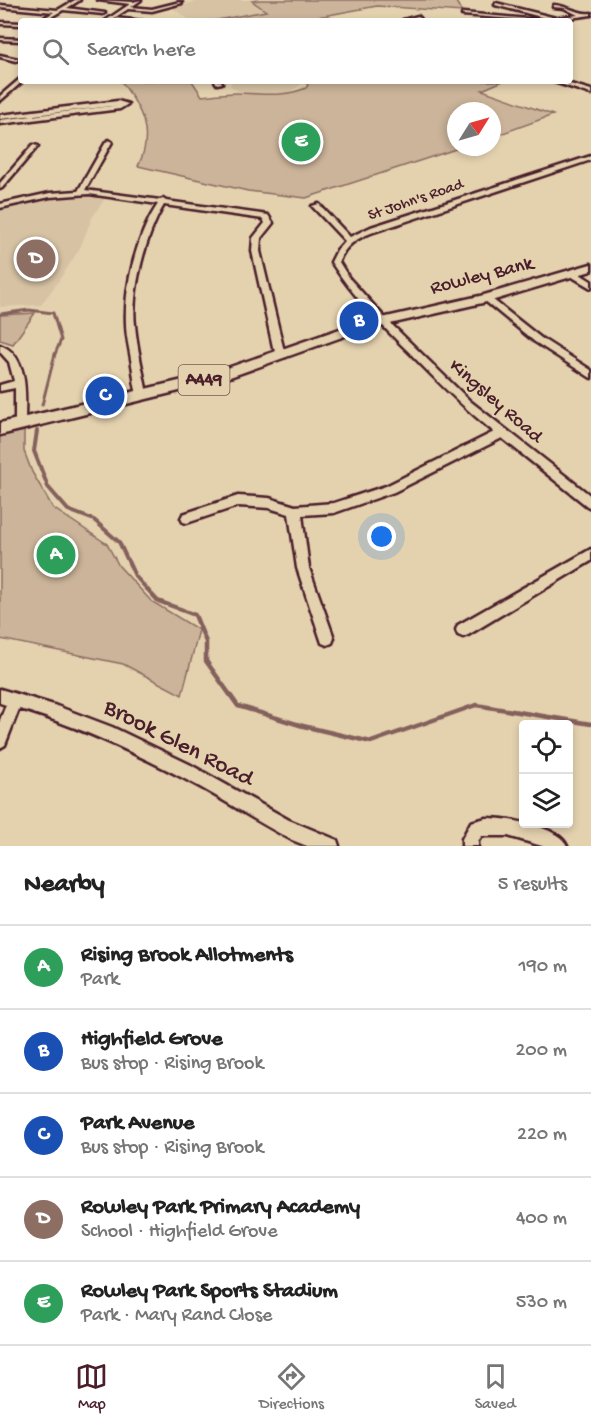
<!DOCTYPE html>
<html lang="en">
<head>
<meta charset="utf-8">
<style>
  :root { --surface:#fff; --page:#f6f6f6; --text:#222; --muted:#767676; --line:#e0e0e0; --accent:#4a1f2b }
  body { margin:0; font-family:"Gochi Hand",sans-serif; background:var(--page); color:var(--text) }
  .controls { position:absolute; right:18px; bottom:18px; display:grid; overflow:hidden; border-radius:6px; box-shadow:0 3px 9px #0003 }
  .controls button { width:54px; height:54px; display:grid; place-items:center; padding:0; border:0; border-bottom:2px solid var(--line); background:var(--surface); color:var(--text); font:30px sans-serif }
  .compass { position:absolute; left:447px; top:102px; width:54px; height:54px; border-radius:50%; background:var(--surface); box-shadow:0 3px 9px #0003; rotate:53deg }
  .you { position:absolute; left:382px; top:537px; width:21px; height:21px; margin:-15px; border:4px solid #fff; border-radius:50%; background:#1a73e8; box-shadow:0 0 0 9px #1a73e833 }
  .badge { display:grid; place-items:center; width:39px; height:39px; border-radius:50%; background:var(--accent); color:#fff; font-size:20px; font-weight:700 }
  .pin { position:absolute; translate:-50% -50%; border:3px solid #fff; box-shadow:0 2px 6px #0006 }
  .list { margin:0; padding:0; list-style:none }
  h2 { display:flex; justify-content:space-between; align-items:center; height:78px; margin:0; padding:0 24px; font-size:26px }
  h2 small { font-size:20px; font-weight:400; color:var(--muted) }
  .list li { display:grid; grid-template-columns:39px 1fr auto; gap:18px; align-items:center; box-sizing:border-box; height:84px; padding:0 24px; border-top:2px solid var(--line) }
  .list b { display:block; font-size:22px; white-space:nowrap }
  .list p { margin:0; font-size:20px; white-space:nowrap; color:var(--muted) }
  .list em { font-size:20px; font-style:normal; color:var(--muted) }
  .icon { flex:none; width:33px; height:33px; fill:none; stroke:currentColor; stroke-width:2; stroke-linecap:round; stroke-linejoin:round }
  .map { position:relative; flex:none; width:591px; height:846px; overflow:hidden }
  .search { position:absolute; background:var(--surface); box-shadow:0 3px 9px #0003; left:18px; right:18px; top:18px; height:66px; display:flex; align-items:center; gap:15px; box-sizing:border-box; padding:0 21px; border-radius:6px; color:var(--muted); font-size:22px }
  .sheet { height:498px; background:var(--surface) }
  nav { display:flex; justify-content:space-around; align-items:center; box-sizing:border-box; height:84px; border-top:2px solid var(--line); background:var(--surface); font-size:16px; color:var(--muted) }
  nav a { display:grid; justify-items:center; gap:3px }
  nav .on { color:var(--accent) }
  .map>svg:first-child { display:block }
</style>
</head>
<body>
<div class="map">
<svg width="591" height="846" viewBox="0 0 591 846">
  <rect width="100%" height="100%" fill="#e4d2af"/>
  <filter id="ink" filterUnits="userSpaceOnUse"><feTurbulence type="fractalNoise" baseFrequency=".0167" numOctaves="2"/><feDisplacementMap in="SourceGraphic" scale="12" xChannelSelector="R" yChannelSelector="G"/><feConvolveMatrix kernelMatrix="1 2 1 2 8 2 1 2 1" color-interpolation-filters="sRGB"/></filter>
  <g filter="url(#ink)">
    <!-- built -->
    <path fill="#d7c3a4" d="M 204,0 L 455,0 L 462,12 L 377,6 L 296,21 L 191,21 L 171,7 Z
      M 232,81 L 301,81 L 303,83 L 289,93 L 257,94 L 238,91 L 230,86 Z
      M 70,196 L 105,198 L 92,218 L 81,246 L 65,272 L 41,305 L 0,307 L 0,209 Z"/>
    <!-- green -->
    <path fill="#cbb499" stroke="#8a6a62" stroke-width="1.5" d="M 259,0 L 455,0 L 462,12 L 377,6 L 296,21 L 212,21 L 266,11 L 252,1 Z
      M 121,81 L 192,81 L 202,96 C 213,95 225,93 236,93 C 261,93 282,98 306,88 L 308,85 L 304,81 L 503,81 L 482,90 L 553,115 L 492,137 L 492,111 L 456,111 L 456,147 L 462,147 L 306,198 L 248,191 L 138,166 C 155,133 141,108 121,81 Z
      M 35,313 L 13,344 L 0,340 L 0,315 Z
      M 24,431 L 24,451 L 32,472 L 53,508 L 107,544 L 119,566 L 151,601 L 199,630 L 182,695 L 123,664 L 0,639 L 0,436 Z"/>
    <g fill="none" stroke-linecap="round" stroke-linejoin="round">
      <!-- stream-far2 -->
      <path stroke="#84615c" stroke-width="3" d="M 0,314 L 29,310 L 53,313 L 61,340 L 55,354 L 42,405"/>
      <!-- stream-far1 -->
      <path stroke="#84615c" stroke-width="4" d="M 37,431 L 34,451 L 48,487 L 68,510 L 94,520 L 119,542 L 135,576 L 158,601 L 183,610"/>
      <!-- stream -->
      <path stroke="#84615c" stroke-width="4.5" d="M 179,609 L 195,615 L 206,642 L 206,661 L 238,706 L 303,726 L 371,742 L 476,705 L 591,724"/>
      <defs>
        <path id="minor" d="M 75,0 L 80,0 L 67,8 L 105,13 L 103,14 L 63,10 L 44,21 L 39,21 L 54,12 L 0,7 L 0,5 L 58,10 Z
          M 98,0 L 133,2 L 141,0 L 131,7 L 152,9 L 180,2 L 182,3 L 152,11 L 128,9 L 114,18 L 143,21 L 105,21 L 130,4 Z
          M 496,3 L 556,18 L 578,15 L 564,8 L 553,7 L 554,5 C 568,6 579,15 591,13 L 591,15 L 549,21 L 549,19 L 495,5 Z
          M 463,13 L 539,20 L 541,21 L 462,15 Z
          M 418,16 L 420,18 L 403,21 L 403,20 Z
          M 0,22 L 21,23 L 21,25 L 0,24 Z
          M 0,38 L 21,39 L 21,41 L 0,40 Z
          M 0,55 L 18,59 L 18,60 L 16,61 L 0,57 Z
          M 21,78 L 21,81 L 23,81 L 0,101 L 0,96 Z
          M 215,81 L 221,81 L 222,83 L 217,84 Z
          M 551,81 L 560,81 L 591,90 L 591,94 Z
          M 118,101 L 128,104 L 120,109 L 0,124 L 0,120 L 120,105 L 0,119 L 0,115 Z
          M 109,140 L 112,142 L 85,190 L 160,200 L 163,199 L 166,201 L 268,215 L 273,223 L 261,238 L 260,251 L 283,347 L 288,355 L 286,357 L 280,357 L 273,347 L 252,251 L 253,238 L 265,223 L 263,219 L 164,205 C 146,234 131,291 135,325 C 137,348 143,371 147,394 L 146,396 L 138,396 C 134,387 134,375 132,365 C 130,351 126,337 126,324 C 124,286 137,235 158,204 L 89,194 L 50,197 L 0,208 L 0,204 L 50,193 L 78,191 L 106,142 Z
          M 33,145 L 38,146 L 2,188 L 0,189 L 0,183 Z
          M 591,156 L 591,160 L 371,233 C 356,239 344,246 339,262 L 349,278 L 386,319 L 470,401 L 591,496 L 591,508 L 587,506 L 502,438 L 394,492 L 334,513 L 302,515 L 309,568 L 334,638 L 332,643 L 327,645 L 322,643 L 297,568 L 289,514 L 269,508 L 238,506 L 187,523 L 183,522 L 181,518 L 183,514 L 238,496 L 269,498 L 295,506 L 334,503 L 386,486 L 494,432 C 463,407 438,382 410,353 C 381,325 353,296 331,262 L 337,250 L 345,241 L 312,206 L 319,204 L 350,237 L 371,227 Z
          M 569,271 L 575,271 L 591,281 L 591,288 L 569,275 Z
          M 487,295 L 541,338 L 591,370 L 591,378 L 535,342 L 484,300 L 484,296 Z
          M 0,345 C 30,356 25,397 25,423 L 20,427 L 15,423 L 15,388 L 0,391 L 0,385 L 14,381 L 9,362 L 0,352 Z
          M 591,549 L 591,561 L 468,635 L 463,637 L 458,635 L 456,630 L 458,625 Z
          M 0,689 L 54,705 L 112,727 L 189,764 L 289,820 L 337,840 L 339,846 L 307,846 L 292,840 C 261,824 231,804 200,787 C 144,757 88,730 27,711 L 19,709 L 5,745 L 0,748 L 0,720 L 6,705 L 0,703 Z
          M 486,818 C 506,818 559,826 567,846 L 542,846 L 508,836 L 482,836 L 478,841 L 478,846 L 462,846 L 462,839 L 471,822 Z"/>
        <path id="highway" d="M 591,264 L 591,271 L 491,301 L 359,331 L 216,382 L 0,435 L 0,423 L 213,373 L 351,325 L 484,295 Z"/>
      </defs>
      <!-- minor casing -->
      <use href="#minor" stroke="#4a1f2b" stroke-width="5"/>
      <!-- highway casing -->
      <use href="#highway" stroke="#4a1f2b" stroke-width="5"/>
      <!-- minor -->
      <use href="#minor" fill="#e4d2af" fill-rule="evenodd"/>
      <!-- highway -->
      <use href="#highway" fill="#e4d2af" fill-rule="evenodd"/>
    </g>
  </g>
  <g text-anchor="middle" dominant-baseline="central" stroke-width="4.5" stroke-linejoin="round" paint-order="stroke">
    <!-- far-street labels -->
    <g font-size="16" fill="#4a1f2b" stroke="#e4d2af">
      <text transform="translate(416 201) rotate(-19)">St John's Road</text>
    </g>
    <!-- shield labels -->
    <rect fill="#e4d2af" stroke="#785553" stroke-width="1.5" x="178.5" y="365" width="51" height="30" rx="4.5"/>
    <g font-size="18" font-weight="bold" fill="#4a1f2b">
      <text x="204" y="380">A449</text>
    </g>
    <!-- street labels -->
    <g font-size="20" fill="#4a1f2b" stroke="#e4d2af">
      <text transform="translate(482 277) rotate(-14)">Rowley Bank</text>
      <text transform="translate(495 402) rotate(41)">Kingsley Road</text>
    </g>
    <!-- near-street labels -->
    <g font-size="24" fill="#4a1f2b" stroke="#e4d2af">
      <text transform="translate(178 744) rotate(27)">Brook Glen Road</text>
    </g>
  </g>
</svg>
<div class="controls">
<button><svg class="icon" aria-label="locate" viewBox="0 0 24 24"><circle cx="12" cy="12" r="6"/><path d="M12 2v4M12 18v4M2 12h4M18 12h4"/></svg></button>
<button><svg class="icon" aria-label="layers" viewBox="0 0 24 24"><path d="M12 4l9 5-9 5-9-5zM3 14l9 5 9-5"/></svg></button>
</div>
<svg class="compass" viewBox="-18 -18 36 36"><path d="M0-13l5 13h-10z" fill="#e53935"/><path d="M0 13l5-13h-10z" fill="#767676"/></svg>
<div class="you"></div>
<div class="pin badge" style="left:56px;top:555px;background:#2e9e5b">A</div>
<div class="pin badge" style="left:359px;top:321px;background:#1a4fb4">B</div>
<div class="pin badge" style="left:105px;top:396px;background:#1a4fb4">C</div>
<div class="pin badge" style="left:36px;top:259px;background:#8d6e63">D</div>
<div class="pin badge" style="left:301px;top:142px;background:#2e9e5b">E</div>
<div class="search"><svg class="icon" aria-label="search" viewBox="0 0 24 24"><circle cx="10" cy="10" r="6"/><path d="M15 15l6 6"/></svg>Search here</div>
</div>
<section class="sheet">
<h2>Nearby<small>5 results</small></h2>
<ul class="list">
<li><span class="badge" style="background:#2e9e5b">A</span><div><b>Rising Brook Allotments</b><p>Park</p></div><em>190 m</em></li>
<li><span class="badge" style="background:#1a4fb4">B</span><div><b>Highfield Grove</b><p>Bus stop · Rising Brook</p></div><em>200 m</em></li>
<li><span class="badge" style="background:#1a4fb4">C</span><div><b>Park Avenue</b><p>Bus stop · Rising Brook</p></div><em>220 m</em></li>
<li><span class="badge" style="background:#8d6e63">D</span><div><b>Rowley Park Primary Academy</b><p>School · Highfield Grove</p></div><em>400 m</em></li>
<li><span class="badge" style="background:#2e9e5b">E</span><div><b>Rowley Park Sports Stadium</b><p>Park · Mary Rand Close</p></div><em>530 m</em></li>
</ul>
</section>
<nav>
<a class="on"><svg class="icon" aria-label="map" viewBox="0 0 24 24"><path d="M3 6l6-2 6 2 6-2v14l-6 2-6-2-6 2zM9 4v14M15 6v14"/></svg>Map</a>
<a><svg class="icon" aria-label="directions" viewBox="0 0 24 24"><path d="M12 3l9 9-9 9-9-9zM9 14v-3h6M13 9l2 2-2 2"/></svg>Directions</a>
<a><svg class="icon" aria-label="saved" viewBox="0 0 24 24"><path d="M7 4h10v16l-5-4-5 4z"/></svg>Saved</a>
</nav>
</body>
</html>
